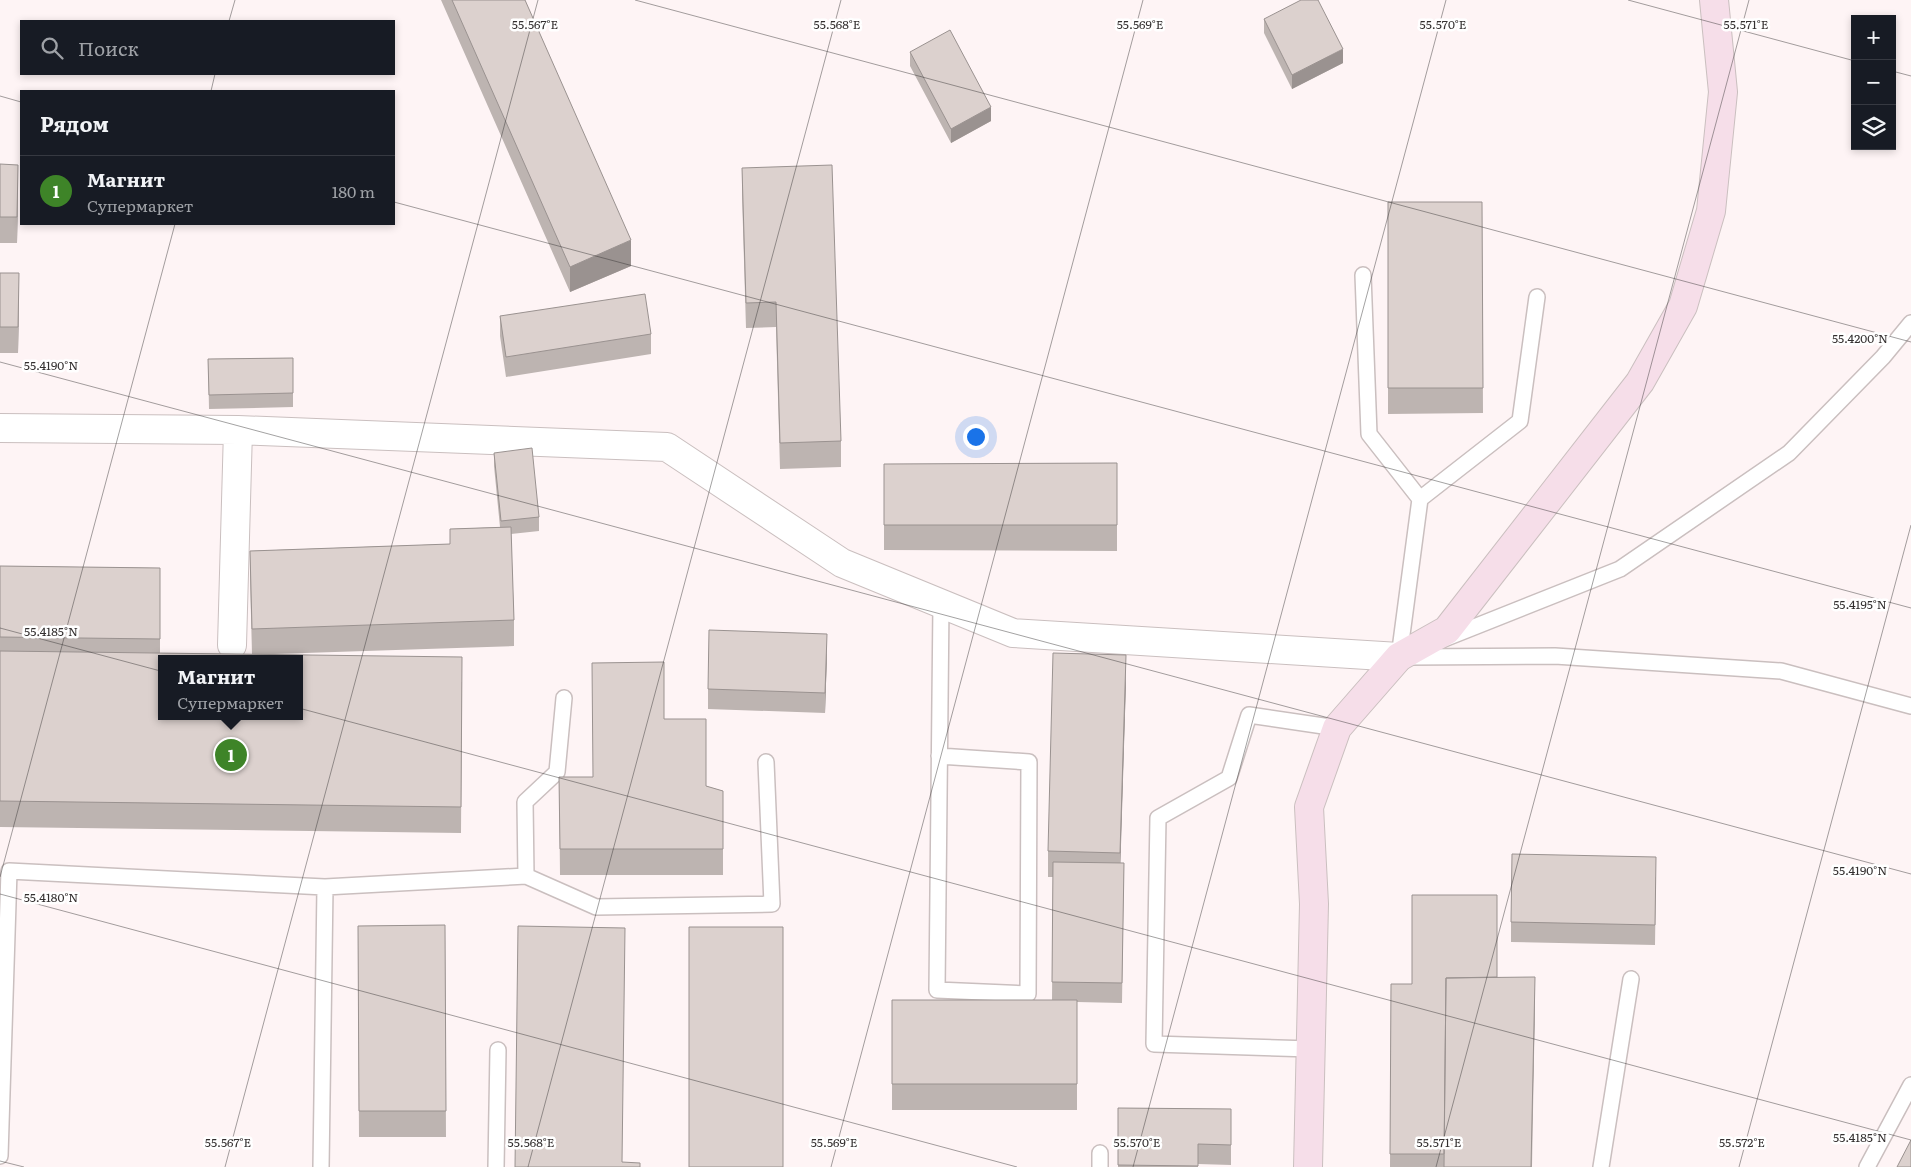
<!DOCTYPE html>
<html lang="ru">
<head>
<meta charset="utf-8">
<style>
  :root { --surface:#171b24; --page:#20242c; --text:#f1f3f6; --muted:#9ea1a6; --line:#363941; --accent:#3e8428 }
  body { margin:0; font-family:Literata,serif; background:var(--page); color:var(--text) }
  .controls { position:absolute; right:15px; top:15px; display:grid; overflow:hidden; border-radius:0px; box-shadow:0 2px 8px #0003 }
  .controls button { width:45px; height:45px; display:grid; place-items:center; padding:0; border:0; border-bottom:1px solid var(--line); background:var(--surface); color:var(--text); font:25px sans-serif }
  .you { position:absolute; left:975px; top:436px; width:18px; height:18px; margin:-12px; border:4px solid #fff; border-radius:50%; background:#1a73e8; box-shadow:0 0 0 8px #1a73e833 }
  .badge { display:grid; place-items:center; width:32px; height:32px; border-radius:50%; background:var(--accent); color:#fff; font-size:16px; font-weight:700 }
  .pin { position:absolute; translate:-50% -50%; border:2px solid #fff; box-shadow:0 1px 5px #0006 }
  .popup { position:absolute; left:158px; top:655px; width:145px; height:65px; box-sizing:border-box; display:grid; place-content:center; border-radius:0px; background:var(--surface); filter:drop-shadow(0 1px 4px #0005); font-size:16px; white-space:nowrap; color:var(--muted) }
  .popup b { font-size:19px; color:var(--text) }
  .popup::after { content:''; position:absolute; left:50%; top:100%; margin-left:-10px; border:10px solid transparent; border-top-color:var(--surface) }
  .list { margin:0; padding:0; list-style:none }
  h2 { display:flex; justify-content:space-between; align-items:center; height:65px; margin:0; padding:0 20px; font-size:21px }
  h2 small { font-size:16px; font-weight:400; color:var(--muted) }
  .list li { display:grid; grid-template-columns:32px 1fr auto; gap:15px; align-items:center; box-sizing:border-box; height:70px; padding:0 20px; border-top:1px solid var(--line) }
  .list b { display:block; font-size:19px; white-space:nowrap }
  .list p { margin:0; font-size:16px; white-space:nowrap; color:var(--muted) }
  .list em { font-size:16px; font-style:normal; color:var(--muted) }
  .icon { flex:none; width:28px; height:28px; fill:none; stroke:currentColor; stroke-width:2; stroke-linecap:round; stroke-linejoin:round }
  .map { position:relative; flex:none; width:1911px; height:1167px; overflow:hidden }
  .search { position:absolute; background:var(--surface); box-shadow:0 2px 8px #0003; left:20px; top:20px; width:375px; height:55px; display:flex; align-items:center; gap:12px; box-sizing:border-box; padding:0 18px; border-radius:0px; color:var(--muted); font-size:19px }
  .panel { position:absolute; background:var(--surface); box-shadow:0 2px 8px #0003; left:20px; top:90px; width:375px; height:135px; border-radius:0px }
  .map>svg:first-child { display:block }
</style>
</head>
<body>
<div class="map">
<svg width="1911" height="1167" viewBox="0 0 1911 1167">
  <rect width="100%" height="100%" fill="#fef4f5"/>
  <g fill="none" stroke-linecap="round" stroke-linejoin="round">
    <defs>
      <path id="lane" d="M 1363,275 L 1369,434 L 1420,499
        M 1444,639 L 1620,569 L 1789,453 L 1883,357 L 1911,323
        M 1399,657 L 1420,499 L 1520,421 L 1537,297
        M 1408,657 L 1555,656 L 1781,671 L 1911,706
        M 939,756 L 1029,762 L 1028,994 L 937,990 L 941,604
        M 526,876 L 596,907 L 772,904 L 766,762
        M 1311,1049 L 1154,1044 L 1158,818 L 1229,778 L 1249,715 L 1337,728
        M 0,1156 L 9,871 L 325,887 L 526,876 L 525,802 L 557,772 L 564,698
        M 321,1167 L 325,887
        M 496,1167 L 498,1050
        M 1100,1167 L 1100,1153
        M 1601,1167 L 1631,979
        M 1867,1167 L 1911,1085"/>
      <path id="street" d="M 0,428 L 238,430 L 232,645
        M 238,430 L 667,447 L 842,563 L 1013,633 L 1399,657"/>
      <path id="secondary" d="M 1308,1167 L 1314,904 L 1309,807 L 1337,728 L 1399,657 L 1447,630 L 1640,382 L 1683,306 L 1711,211 L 1723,92 L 1714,0"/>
    </defs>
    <!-- lane casing -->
    <use href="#lane" stroke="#cabfbf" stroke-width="18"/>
    <!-- street casing -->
    <use href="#street" stroke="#cabfbf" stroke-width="30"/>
    <!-- secondary casing -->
    <use href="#secondary" stroke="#cabfbf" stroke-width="30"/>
    <!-- lane -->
    <use href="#lane" stroke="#fff" stroke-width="15"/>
    <!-- street -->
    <use href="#street" stroke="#fff" stroke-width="28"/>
    <!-- secondary -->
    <use href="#secondary" stroke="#f6dee9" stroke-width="28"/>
  </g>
  <!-- wall -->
  <path fill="#bdb4b1" d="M 441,0 L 525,0 L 631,266 L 570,292 Z
    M 1264,19 L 1343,63 L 1292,89 L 1264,33 Z
    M 910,52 L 991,121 L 951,143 L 910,66 Z
    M 0,164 L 18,190 L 17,243 L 0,243 Z
    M 742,168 L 841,441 L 841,467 L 780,469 L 776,327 L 746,328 L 742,194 Z
    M 1388,202 L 1482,202 L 1483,413 L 1388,414 Z
    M 0,273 L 19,299 L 18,353 L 0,353 Z
    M 500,316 L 651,334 L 651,354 L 506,377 L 500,336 Z
    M 293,358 L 293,407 L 209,409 L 208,359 Z
    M 494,453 L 539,517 L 539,531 L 511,534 L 514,620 L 514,646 L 274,654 L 462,682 L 461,833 L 0,827 L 0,566 L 160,568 L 160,653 L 252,654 L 250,577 L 250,551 L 450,544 L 450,529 L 500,527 L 494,466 Z
    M 1117,463 L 1117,551 L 884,550 L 884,464 Z
    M 827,654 L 825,713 L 708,709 L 708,689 Z
    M 1126,681 L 1120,863 L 1124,863 L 1122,1003 L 1077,1002 L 1077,1110 L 892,1110 L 892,1000 L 1052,1000 L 1053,877 L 1048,877 L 1048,851 Z
    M 664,719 L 706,786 L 723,791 L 723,875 L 560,875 L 559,777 L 593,777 Z
    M 1656,877 L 1655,945 L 1511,942 L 1511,922 Z
    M 445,925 L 446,1137 L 359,1137 L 358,926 Z
    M 1497,977 L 1535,1002 L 1532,1167 L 1390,1167 L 1391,984 L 1412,984 Z
    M 1118,1108 L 1231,1109 L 1231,1165 L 1198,1164 L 1198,1167 L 1118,1167 Z"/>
  <!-- shaded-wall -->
  <path fill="#9a9290" d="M 1343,49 L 1343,63 L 1292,89 L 1292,75 Z
    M 991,107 L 991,121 L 951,143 L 951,129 Z
    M 18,165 L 18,190 L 17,243 L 17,217 Z
    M 631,240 L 631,266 L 570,292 L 570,267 Z
    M 19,273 L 19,299 L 18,353 L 18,327 Z
    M 827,634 L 827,654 L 825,713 L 825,693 Z
    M 1126,655 L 1126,681 L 1120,878 L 1120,853 Z
    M 1535,977 L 1535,1002 L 1531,1167 Z"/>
  <!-- building -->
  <path fill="#dcd1ce" stroke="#9a9290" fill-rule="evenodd" d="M 452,0 L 525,0 L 631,240 L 570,267 Z
    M 1301,0 L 1318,0 L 1343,49 L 1292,75 L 1264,19 Z
    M 950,30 L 991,107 L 951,129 L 910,52 Z
    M 0,164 L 18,165 L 17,217 L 0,217 Z
    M 832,165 L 841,441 L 780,443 L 776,302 L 746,303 L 742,168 Z
    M 1388,202 L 1482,202 L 1483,388 L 1388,388 Z
    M 0,273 L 19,273 L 18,327 L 0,327 Z
    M 645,294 L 651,334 L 506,357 L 500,316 Z
    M 293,358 L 293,393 L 209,395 L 208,359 Z
    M 532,448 L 539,517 L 501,521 L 494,453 Z
    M 1117,463 L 1117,525 L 884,525 L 884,464 Z
    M 511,527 L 514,620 L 252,629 L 250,551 L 450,544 L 450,529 Z
    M 0,566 L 160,568 L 160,639 L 0,637 Z
    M 709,630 L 827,634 L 825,693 L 708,689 Z
    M 0,651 L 462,657 L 461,807 L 0,801 ZM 162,659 L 300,659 L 300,716 L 162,716 Z
    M 1053,653 L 1126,655 L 1120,853 L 1048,851 Z
    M 664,662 L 664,719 L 706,719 L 706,786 L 723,791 L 723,849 L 560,849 L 559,777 L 593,777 L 592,663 Z
    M 1512,854 L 1656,857 L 1655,925 L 1511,922 Z
    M 1053,862 L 1124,863 L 1122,983 L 1052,982 Z
    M 1412,895 L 1497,895 L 1497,977 L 1446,978 L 1444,1154 L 1390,1154 L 1391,984 L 1412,984 Z
    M 445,925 L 446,1111 L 359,1111 L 358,926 Z
    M 518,926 L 625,928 L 622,1162 L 640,1163 L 640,1167 L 515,1167 Z
    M 689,927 L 783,927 L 783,1167 L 689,1167 Z
    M 1535,977 L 1531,1167 L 1444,1167 L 1446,978 Z
    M 892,1000 L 1077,1000 L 1077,1084 L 892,1084 Z
    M 1118,1108 L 1231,1109 L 1231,1145 L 1198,1144 L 1198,1166 L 1118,1165 Z
    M 1911,1140 L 1911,1167 L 1897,1167 Z"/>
  <!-- ticks -->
  <path fill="none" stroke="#343030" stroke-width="1" stroke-opacity="0.45" d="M 635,0 L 1911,342M 1628,0 L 1855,61M 229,21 L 235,0M 1892,71 L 1911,76M 211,91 L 215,74M 0,96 L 21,102M 394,202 L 1911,608M 0,362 L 1911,874M 0,628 L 1911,1140M 0,877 L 175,224M 0,894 L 1017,1167M 0,1161 L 24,1167M 225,1167 L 538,0M 528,1167 L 841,0M 831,1167 L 1143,0M 1133,1167 L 1446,0M 1436,1167 L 1749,0M 1739,1167 L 1911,525"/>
  <g font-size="12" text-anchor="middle" fill="#343030" stroke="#fff" stroke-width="5" stroke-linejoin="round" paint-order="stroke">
    <text x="535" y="29">55.567°E</text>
    <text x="837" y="29">55.568°E</text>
    <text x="1140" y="29">55.569°E</text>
    <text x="1443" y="29">55.570°E</text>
    <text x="1746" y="29">55.571°E</text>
    <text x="1860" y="343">55.4200°N</text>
    <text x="51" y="370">55.4190°N</text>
    <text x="1860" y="609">55.4195°N</text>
    <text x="51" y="636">55.4185°N</text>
    <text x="1860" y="875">55.4190°N</text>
    <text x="51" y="902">55.4180°N</text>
    <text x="1860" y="1142">55.4185°N</text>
    <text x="228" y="1147">55.567°E</text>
    <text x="531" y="1147">55.568°E</text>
    <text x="834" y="1147">55.569°E</text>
    <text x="1137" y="1147">55.570°E</text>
    <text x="1439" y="1147">55.571°E</text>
    <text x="1742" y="1147">55.572°E</text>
  </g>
</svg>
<div class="controls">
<button>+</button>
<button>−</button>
<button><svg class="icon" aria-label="layers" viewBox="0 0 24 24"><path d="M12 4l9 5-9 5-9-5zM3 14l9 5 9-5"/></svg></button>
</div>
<div class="you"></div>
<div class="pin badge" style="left:231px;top:755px">1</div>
<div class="popup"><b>Магнит</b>Супермаркет</div>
<div class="search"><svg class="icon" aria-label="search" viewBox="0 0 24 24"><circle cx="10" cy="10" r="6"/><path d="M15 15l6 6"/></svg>Поиск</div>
<section class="panel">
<h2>Рядом<small></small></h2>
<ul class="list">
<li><span class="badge">1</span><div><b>Магнит</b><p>Супермаркет</p></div><em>180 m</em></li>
</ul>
</section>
</div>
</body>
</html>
